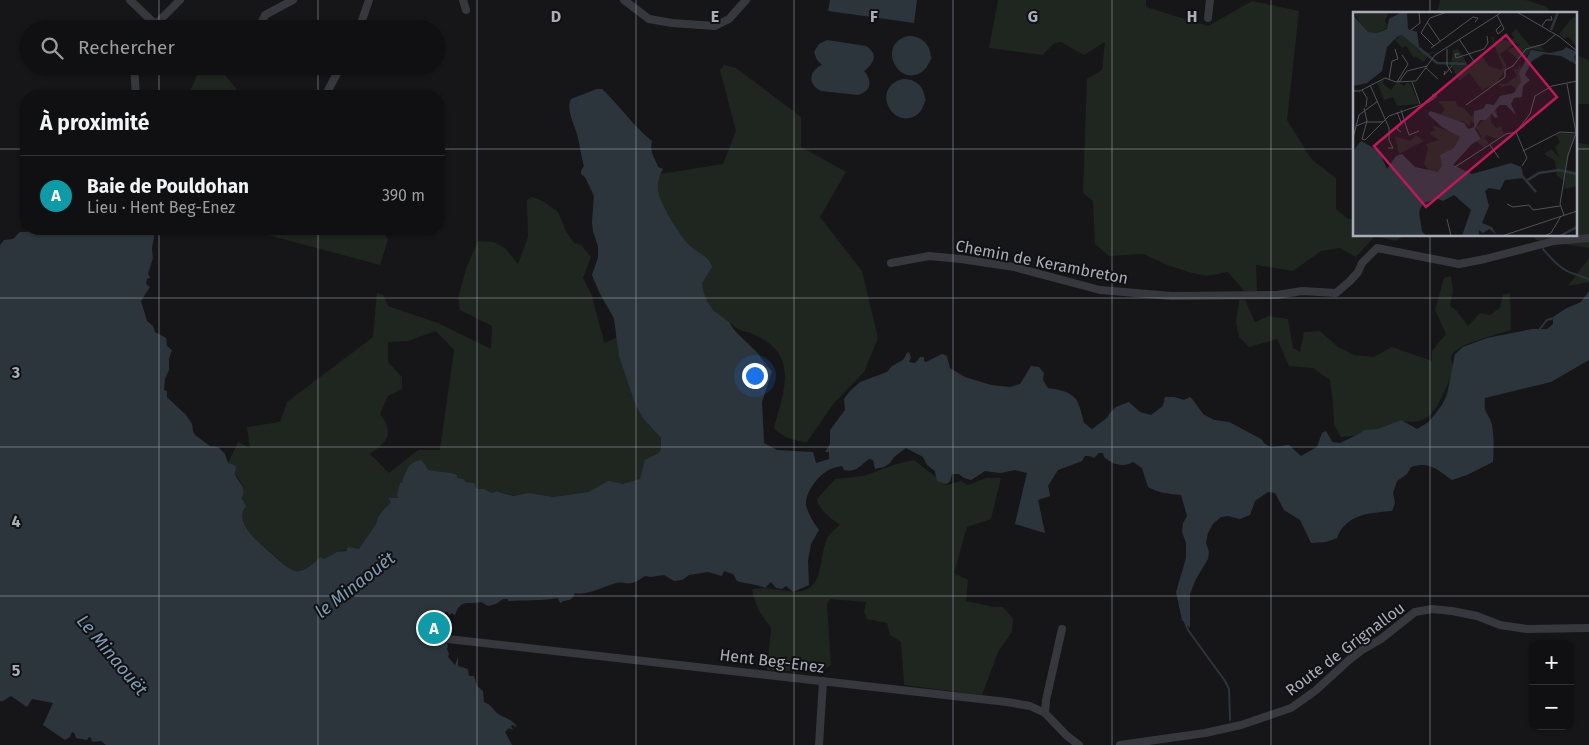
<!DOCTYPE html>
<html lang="fr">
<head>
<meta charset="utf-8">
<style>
  :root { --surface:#101012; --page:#19191b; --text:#f1f3f6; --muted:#9c9d9f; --line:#303032; --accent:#d93025 }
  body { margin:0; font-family:"Fira Sans",sans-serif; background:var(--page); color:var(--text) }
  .controls { position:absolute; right:15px; bottom:15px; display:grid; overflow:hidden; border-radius:10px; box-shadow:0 1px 4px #0004 }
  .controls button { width:45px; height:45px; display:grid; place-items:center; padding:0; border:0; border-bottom:1px solid var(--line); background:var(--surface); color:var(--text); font:25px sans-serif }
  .you { position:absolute; left:754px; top:375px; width:18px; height:18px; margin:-12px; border:4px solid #fff; border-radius:50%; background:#1a73e8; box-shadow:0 0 0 8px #1a73e833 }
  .badge { display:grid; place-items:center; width:32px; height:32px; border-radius:50%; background:var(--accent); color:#fff; font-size:16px; font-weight:700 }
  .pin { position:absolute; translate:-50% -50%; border:2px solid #fff; box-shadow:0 1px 5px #0006 }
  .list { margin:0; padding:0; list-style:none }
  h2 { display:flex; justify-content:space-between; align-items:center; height:65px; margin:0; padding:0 20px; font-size:21px }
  h2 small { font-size:16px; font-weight:400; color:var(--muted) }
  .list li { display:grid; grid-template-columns:32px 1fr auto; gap:15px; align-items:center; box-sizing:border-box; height:80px; padding:0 20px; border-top:1px solid var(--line) }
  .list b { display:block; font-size:19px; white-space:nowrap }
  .list p { margin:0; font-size:16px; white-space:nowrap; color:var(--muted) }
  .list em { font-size:16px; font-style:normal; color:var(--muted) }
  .icon { flex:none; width:28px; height:28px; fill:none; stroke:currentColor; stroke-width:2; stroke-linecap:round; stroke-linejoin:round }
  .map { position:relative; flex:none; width:1589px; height:745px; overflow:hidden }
  .search { position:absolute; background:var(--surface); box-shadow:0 1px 4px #0004; left:20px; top:20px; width:425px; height:55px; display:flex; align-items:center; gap:12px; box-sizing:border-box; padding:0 18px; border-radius:28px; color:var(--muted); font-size:19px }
  .panel { position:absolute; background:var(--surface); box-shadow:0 1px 4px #0004; left:20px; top:90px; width:425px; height:145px; border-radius:20px }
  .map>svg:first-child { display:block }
</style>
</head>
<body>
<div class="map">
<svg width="1589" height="745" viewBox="0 0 1589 745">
  <rect width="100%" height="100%" fill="#161618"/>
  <!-- green -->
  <path fill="#1e261f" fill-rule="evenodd" d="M 998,0 L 1146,0 L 1146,7 L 1208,26 L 1252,1 L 1299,11 L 1287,120 L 1312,160 L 1336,178 L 1336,209 L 1348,219 L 1354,219 L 1354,235 L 1405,235 L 1396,241 L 1375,236 L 1356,257 L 1340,248 L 1321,251 L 1293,271 L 1256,265 L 1257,291 L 1244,291 L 1228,272 L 1207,276 L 1192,273 L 1170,266 L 1143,254 L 1109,256 L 1095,244 L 1093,201 L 1083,193 L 1087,79 L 1102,70 L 1105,42 L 1084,55 L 1061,42 L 1055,43 L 1042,55 L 989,48 Z
    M 1440,0 L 1526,0 L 1547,7 L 1551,14 L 1437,14 Z
    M 1575,55 L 1589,60 L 1589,104 L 1575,104 Z
    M 724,65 L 736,68 L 801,117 L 801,147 L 846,172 L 820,217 L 862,271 L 878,338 L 864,372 L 834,403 L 807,442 C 795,441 783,438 774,428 C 784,389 800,355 753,334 C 750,332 745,332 742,331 C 737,329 733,325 729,322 C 734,332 743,339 751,346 C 759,353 765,363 772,371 L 762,402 L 764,443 L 691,498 L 483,507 L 554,497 L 528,493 L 513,496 L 498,491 L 493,493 L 484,489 L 476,489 L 472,483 L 466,482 L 443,472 L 428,470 L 426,466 L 406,470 L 402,483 L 400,483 L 398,498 L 389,498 L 391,502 L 380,513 L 377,522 L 359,549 L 351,548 C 346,550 344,550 339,552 C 331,554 327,560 319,559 C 316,563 302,572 296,571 C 288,570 280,560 274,555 C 263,546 232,523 246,506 L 242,497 L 243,486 L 228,463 L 238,442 L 250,448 L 247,427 L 280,422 L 287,402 L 373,337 L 377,293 L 383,295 L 388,306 L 438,323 L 491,349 L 492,326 L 460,310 L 458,298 L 466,269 L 478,241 L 494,242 L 506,249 L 518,264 L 528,237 L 527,200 L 532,197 L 543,201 L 558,212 L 566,231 L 574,243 L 581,245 L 591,257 L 583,278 L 592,296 L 600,327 L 603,336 L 604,343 L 616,338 C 616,317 611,314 602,297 C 598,290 595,282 592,275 L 598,258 L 598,246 L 593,231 L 592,222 L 594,196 L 585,177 L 581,174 L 581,171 L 584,166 C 581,156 580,145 577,134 C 574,124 566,109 571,99 L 597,89 L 602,89 C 620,106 633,126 652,141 C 649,152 655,158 658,167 L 663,169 L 660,174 L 723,164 L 736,131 L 720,70 ZM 436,331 L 454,350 L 440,450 L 418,450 L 389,473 L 370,454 C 388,441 395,434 380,414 L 388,396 L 402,389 L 402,377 L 388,362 L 388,342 L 408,341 Z
    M 201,66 L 218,66 L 242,96 L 188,96 Z
    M 1575,142 L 1589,145 L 1589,248 L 1536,240 L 1533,235 L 1575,235 Z
    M 246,229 L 382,229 L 388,240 L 380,265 Z
    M 1589,258 L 1589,282 L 1568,286 Z
    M 1451,276 L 1453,290 L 1450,306 L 1456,310 L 1468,326 L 1480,313 L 1490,315 L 1500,308 L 1503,295 L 1510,293 L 1511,330 C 1499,334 1454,344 1451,357 C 1451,359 1452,363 1453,365 C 1459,343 1469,346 1487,338 L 1441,424 L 1306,466 L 1101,423 L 1116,407 L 1129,402 L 1140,412 L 1151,415 L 1163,406 L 1165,397 L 1174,397 L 1184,400 L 1190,397 L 1193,400 L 1203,414 L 1214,420 L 1229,422 L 1261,439 L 1265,444 L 1271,447 L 1289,445 L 1301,456 L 1317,447 L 1322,433 L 1326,431 L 1333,442 L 1340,443 L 1355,436 L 1341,437 L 1334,425 L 1333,402 L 1330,380 L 1313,368 L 1289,366 L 1277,339 L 1249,347 L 1239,337 L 1236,322 L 1239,300 L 1245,300 L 1255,322 L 1269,316 L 1288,319 L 1293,348 L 1300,352 L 1304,332 L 1320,331 L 1338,347 L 1354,355 L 1374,357 L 1392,347 L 1432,361 L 1432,351 L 1446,334 L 1435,310 L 1444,278 ZM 1450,379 C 1446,402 1438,417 1417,429 L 1403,421 C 1434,427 1439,401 1450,379 Z
    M 914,460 L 936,477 L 935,471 L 927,465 L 1082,461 L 1058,470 L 1048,486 L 1050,496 L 1038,500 L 1045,533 L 1015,524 L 1027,473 L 1015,470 L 1000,473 L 985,471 L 971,480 L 964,478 L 959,474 L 952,474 L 950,481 L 945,484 L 947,485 L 961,481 L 968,485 L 986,478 L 1001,478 L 991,519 L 967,527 L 954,573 L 968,580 L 966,601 L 994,607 L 1003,607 L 1013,619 L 1012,632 L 998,652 L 982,695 L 904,685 L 901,642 L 890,635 L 887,623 L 867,619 L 864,612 L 866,602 L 830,599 L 827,605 L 831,665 L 824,669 L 794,664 L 791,671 L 767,670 L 771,628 L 759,611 L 754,598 L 752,589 C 759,589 765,588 772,589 C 782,590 791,593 802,591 C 824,587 819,555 827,539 C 829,533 836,529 840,525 C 831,518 819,511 817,499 L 835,479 L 864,476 L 896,464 Z"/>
  <!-- water -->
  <path fill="#2c353c" d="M 830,0 L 917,0 L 914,23 L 828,11 Z
    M 908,36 C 922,36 930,44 931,57 L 932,57 C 930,60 928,67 924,70 C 901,91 874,45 908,36 Z
    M 827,40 L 866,46 C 879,54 874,63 864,71 C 872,80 872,91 858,95 L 821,91 C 807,84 809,71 822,65 L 817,60 L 814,52 L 819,44 Z
    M 903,79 C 916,79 924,86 925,99 L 926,99 C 924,103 923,109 919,113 C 895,134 868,88 903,79 Z
    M 597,89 L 602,89 C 620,106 633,126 652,141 C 649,152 655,158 658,167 L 663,169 C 659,175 657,184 658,191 C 660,204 680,236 690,246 C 698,253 709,256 712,267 L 702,283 L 703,291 L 707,301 L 713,310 L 729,322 L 734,330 L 759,355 L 765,365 L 772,371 L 762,402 L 764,443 L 777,450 L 813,452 L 816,463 L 829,459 L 829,452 L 825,452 L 830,444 L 830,430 L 845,410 L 844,399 L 849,392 L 860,382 L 887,372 L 892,366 L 903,360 L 907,353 L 909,352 L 911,358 L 909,362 L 915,363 L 920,357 L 924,357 L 924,361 L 926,362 L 942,354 L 947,356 L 950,368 L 965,377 L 991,385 L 1010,387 L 1020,384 L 1031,366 L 1039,367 L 1044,373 L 1043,380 L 1048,388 C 1075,392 1078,396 1084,423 L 1092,429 L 1107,418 L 1110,413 L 1116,407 L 1129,402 L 1140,412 L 1151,415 L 1163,406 L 1165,397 L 1174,397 L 1184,400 L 1190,397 L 1193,400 L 1203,414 L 1214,420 L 1229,422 L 1261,439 L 1265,444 L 1271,447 L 1289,445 L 1301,456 L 1317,447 L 1322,433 L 1326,431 L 1332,442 L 1340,443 L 1357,435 L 1365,430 L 1378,429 L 1401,420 L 1417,429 L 1429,422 L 1442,405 L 1447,396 L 1455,354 L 1463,347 L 1487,338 L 1532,329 L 1547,329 L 1553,324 L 1553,317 L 1565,309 L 1581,302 L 1589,291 L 1589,360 L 1551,382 L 1485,398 C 1483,415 1489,412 1492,425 C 1494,437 1494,449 1493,462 L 1467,475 L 1452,480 C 1437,470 1430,461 1411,467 L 1407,474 L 1397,481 L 1393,493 L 1395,503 L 1392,511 C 1369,513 1346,514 1337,538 L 1326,542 L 1311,543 L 1300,520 L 1284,510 L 1275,493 L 1268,492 L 1255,501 L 1250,515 L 1240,519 L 1228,516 L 1221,517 L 1213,524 L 1208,533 L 1206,543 L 1209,552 L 1208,559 L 1196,579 L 1190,594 L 1190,628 L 1182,620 L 1176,592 L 1186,558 L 1186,543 L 1182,532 L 1183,523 L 1187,516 L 1181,495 C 1169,494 1159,493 1148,487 L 1142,468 L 1133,462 C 1123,468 1112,464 1104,457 L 1103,453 L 1099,453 L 1094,458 L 1089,456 L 1085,456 L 1082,461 L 1058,470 L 1048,486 L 1050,496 L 1038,500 L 1045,533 L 1015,524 L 1027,473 L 1015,470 L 1000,473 L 985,471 L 971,480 L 964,478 L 959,474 L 952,474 L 950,481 L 947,484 L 937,481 L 935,471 L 927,465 L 923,457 L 906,448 L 894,457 L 890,463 L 884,467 L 875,469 L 873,460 L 869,459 C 860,465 857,473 844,470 L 842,466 C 837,467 831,468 827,471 C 817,477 805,493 806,505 C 808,514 814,523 819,530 L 811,544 L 808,561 L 809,585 L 793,592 L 786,586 L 782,589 L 776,588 L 771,582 L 765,588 C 758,584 746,584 737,581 L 733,574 L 724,571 L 722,576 L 708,572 L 689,575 L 682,580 L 674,581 L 664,575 L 651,577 L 645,576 C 641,578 638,581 635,582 C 628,585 622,581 616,583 C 605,586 586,596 575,593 C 572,600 570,600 563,601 L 562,602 L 560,603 L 558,598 C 542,601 525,600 508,601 L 508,599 L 503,599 L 496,604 L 488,606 L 481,602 C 468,605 461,598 455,615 L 452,613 L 449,615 L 448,612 L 443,613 L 439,632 L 448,645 L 447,649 L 449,654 L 448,657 L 455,665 L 458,657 L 458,666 L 468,669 L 469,676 L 474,676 L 477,686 L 483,691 L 484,702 C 492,705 491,708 497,713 C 503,718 513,719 517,727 L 512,725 L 511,726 L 513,730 L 509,728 L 505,732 L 512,745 L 106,745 L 101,741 L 92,742 L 91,738 L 89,737 L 87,740 L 76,738 L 75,734 L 72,732 L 70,737 L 65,740 L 43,725 L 53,703 L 32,699 L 27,707 L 11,696 L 3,701 L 0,701 L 0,245 L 4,240 L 13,239 L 20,232 L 27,232 L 33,229 L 154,229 L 155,231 L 152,248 L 153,258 L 148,274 L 150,278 L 147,279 L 146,284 L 150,287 L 141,301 L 147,321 L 153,326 L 155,332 L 166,338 L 167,346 L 172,350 L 169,359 L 169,370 L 165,379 L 164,390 L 167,391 L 167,397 L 186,415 L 192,424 L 193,431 L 195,435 L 210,446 L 218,447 L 225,454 L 228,463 L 236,466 C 236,469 235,472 235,474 C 238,484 247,484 242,498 L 246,506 C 232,523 262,545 273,555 C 279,560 288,569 295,571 C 302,573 317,562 320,557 L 324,559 L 337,552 L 346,551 L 348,547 L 359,549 L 377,522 C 378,513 385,509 391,502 L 388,498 L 398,498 L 397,495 L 400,483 L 402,483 C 405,472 408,462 421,460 L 426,466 L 428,470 L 451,473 L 457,475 L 457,478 L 463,479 L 466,482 L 474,483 L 477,489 L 484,489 L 492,493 L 498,491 L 499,492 L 513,496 L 528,493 L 554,497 L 589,492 L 608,481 L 623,484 L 640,479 L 645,460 L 659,453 L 661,449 L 661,438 L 643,418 L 636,406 L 619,356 L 614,318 L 600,294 L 592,275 L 598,258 L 598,246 L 593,231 L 592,222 L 594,196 L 585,177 L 581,174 L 581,171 L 584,166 C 581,156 580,145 577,134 C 574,124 566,109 571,99 Z"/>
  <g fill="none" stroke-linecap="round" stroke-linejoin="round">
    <!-- stream -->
    <path stroke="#2c353c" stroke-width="2" d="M 1543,249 C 1550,257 1557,266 1567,271 C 1574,275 1582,275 1589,280
      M 1539,330 L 1547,320 L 1554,318
      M 1185,622 L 1188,630 L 1225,681 L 1229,689 L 1230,720"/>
    <!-- minor -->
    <path stroke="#37383d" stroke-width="8" d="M 130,0 L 155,24
      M 463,0 L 466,10
      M 624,0 L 649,19 L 672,23 L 715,26 L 729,19 L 746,0
      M 1208,18 L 1210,0
      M 151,29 L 180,0
      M 259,29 L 265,15 L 293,0
      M 359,29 L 369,0
      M 134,66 L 136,96
      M 325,96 L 341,66
      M 891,263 L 929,256 L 961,259 L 1014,267 L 1100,290 L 1172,296 L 1277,295 L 1302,291 L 1336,293 L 1350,281 L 1358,272 L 1362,263 L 1377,248 L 1459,264 L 1485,259 L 1554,241 L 1589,238
      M 448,639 L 1007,702 L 1030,706 L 1045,713 L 1067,736 L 1079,745
      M 1045,713 L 1046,700 L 1062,629
      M 819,745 L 823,681
      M 1120,745 L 1205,733 L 1241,725 L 1291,708 L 1315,691 L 1349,660 L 1362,650 L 1381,639 L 1415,612 L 1432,609 L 1452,611 L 1477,616 L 1500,625 L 1527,629 L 1589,628"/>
  </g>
  <!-- grid -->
  <path fill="none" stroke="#a8adb8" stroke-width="1" stroke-opacity="0.55" d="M 159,0 L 159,29M 318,0 L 318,29M 477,0 L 477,745M 636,0 L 636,745M 794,0 L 794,745M 953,0 L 953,745M 1112,0 L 1112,745M 1271,0 L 1271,745M 1430,0 L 1430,14M 159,66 L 159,96M 318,66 L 318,96M 0,149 L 26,149M 439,149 L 1354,149M 1575,149 L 1589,149M 159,229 L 159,745M 318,229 L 318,745M 1430,235 L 1430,745M 0,298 L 1589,298M 0,447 L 1589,447M 0,596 L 1589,596"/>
  <g text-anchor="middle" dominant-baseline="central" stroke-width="4" stroke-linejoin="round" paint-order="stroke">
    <!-- street labels -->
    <g font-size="16" fill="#a8adb8" stroke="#111113">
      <text transform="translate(1042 262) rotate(11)">Chemin de Kerambreton</text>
      <text transform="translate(1345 649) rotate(-37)">Route de Grignallou</text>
      <text transform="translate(772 661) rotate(7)">Hent Beg-Enez</text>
    </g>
    <!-- water labels -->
    <g font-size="18" font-style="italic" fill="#7f9bb3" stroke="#111113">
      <text transform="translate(355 585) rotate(-38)">le Minaouët</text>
      <text transform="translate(112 655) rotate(50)">Le Minaouët</text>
    </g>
  </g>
  <!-- overview -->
  <g transform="translate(1353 12)">
    <rect width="224" height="224" fill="#161618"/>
    <path d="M 0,0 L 36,0 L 32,9 L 35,15 L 24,21 L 14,20 ZM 49,0 L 54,0 L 54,17 L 64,20 L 67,37 L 77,41 L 89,38 L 77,42 L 78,45 L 75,44 L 71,50 L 62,44 L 67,38 L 61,46 L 53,34 L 49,36 L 42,28 L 50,22 L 38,18 L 36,7 ZM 221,4 L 224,7 L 224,36 L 216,25 L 211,26 L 206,22 ZM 163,17 L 177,34 L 187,33 L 192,39 L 178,37 L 171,48 L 170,44 L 165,47 L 154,38 L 167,33 L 162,31 L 147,42 L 154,55 L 144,71 L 129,78 L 116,61 L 106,69 L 98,53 L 100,38 L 105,37 L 116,54 L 129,44 L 136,54 L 148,58 L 150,55 L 138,25 L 141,25 L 141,30 L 150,27 L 154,29 L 162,26 L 158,22 ZM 166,53 L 169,56 L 170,68 L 162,81 L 141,93 L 147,84 L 161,81 L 163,77 L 158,73 L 149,75 L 144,72 L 153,72 L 164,64 L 160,56 L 165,58 ZM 31,67 L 30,72 L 38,78 L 44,70 L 52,74 L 53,71 L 57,71 L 66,92 L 44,94 L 40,85 L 31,88 L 24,70 ZM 85,89 L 103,89 L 104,94 L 111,96 L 119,105 L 121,99 L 130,97 L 133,92 L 140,93 L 126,102 L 120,112 L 118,108 L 117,115 L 110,109 L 105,109 L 115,117 L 113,127 L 105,134 L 114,130 L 110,137 L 105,135 L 94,144 L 88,161 L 77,160 L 71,152 L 75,136 L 73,132 L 86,128 L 78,123 L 77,120 L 82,119 L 79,113 L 95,119 L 75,102 L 77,99 L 88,102 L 92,97 ZM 143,97 L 145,105 L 142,106 L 138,102 L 138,110 L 143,116 L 148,114 L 151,123 L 143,127 L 134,123 L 131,126 L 136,131 L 131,136 L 124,130 L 129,126 L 123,115 ZM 207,121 L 222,122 L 212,158 L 223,160 L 224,155 L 224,174 L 211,177 L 213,159 L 211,169 L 204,163 L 202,149 L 191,142 L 198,137 L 206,145 L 202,135 L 207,130 L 203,123 ZM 63,123 L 71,129 L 46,142 L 42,124 L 57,129 Z" fill="#1e261f"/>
    <path d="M 49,0 L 54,0 L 55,17 L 64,20 L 66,37 L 49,23 L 44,25 L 34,35 L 29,59 L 14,71 L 0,74 L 0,3 L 15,20 L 24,21 L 34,17 L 36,7 ZM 213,35 L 224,40 L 221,45 L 224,53 L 208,44 L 191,42 L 179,49 L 172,63 L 177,68 L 170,74 L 169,85 L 161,86 L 158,92 L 163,103 L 153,93 L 147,93 L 141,99 L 145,105 L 142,106 L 139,101 L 133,108 L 127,108 L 122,117 L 128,127 L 119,132 L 100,153 L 119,162 L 158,151 L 168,155 L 171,166 L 152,168 L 147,178 L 136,176 L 132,179 L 136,194 L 129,211 L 139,215 L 143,222 L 136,217 L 130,221 L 126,218 L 126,224 L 109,224 L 118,198 L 101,183 L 90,189 L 85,187 L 70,191 L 66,200 L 69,219 L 73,224 L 0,224 L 0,139 L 8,129 L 26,139 L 34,157 L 43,144 L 49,142 L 62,155 L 85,160 L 89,154 L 87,143 L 101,136 L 107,125 L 89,115 L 75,102 L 77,99 L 111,111 L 115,117 L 121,115 L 121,99 L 130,97 L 133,92 L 141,93 L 147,84 L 161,81 L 168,70 L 166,61 L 178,38 L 197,41 L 210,38 Z" fill="#2c353c"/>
    <path fill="none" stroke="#2c353c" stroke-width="2.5" d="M 198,18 L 205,0M 66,36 L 84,51 L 113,52M 170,165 L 183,180M 173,169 L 186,161 L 206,158 L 224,162M 207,224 L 224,215"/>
    <path fill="none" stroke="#505258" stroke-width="1" d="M 164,0 L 207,25 L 224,39M 144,3 L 151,17 L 145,22 L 143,18 L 148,13M 74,10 L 87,29M 189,14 L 193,8 L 199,8 L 198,4M 58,18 L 67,11 L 66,0M 68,21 L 77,6 L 94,0M 68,21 L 81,34M 106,27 L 122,51M 78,36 L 120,5 L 125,6 L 122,10M 94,37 L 94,53 L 99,61M 106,42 L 102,42 L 103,46 L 131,37 L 135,31 L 134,24M 73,56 L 85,67M 92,59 L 91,63 L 99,54M 36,67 L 39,49 L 45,47 L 42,37M 44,70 L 55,52 L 49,43M 46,70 L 54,59 L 74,54M 59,70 L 67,92M 17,73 L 36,116 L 36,128 L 40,136 L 35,136M 9,78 L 14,86 L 13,95M 0,79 L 7,79 L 32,66 L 43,70 L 63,69 L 82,43 L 149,0M 113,93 L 152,65 L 152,58 L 160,54 L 173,37 L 191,32 L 203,22M 11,96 L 14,109 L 9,127 L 12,128 L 36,104 L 76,90 L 83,85 L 83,82 L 79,83M 48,98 L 56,123 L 66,119M 44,100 L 48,110 L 44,117 L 48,120M 3,114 L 13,110 L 30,110M 163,120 L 177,102 L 182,84 L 199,74 L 224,69M 163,120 L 174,146 L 169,154M 0,126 L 6,103 L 25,89M 137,133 L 146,146M 170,139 L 207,120 L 224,121M 102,155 L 153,122 L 163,120M 154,192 L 160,195 L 176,193 L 180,198 L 207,194M 211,203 L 207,192 L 215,143 L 223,121 L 214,72M 94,207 L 98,224M 149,224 L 224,199M 191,224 L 198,221 L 208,204"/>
    <path fill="#c2185b" fill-opacity="0.15" stroke="#c2185b" stroke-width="2.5" d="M 153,23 L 204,85 L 73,195 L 21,134 Z"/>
    <rect width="224" height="224" fill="none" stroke="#a8adb8" stroke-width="2.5"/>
  </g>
  <g font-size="16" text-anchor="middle" font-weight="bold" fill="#a8adb8" stroke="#111113" stroke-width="4" stroke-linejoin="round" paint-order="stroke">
    <text x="556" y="22">D</text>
    <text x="715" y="22">E</text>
    <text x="874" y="22">F</text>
    <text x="1033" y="22">G</text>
    <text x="1192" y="22">H</text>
    <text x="16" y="378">3</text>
    <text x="16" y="527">4</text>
    <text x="16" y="676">5</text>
  </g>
</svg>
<div class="controls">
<button>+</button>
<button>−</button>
</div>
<div class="you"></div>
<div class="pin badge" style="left:434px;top:628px;background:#0f9aa8">A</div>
<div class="search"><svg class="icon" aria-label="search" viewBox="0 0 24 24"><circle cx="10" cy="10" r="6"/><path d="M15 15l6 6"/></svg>Rechercher</div>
<section class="panel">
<h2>À proximité<small></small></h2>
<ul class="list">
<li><span class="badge" style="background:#0f9aa8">A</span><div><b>Baie de Pouldohan</b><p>Lieu · Hent Beg-Enez</p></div><em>390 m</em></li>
</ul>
</section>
</div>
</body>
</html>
